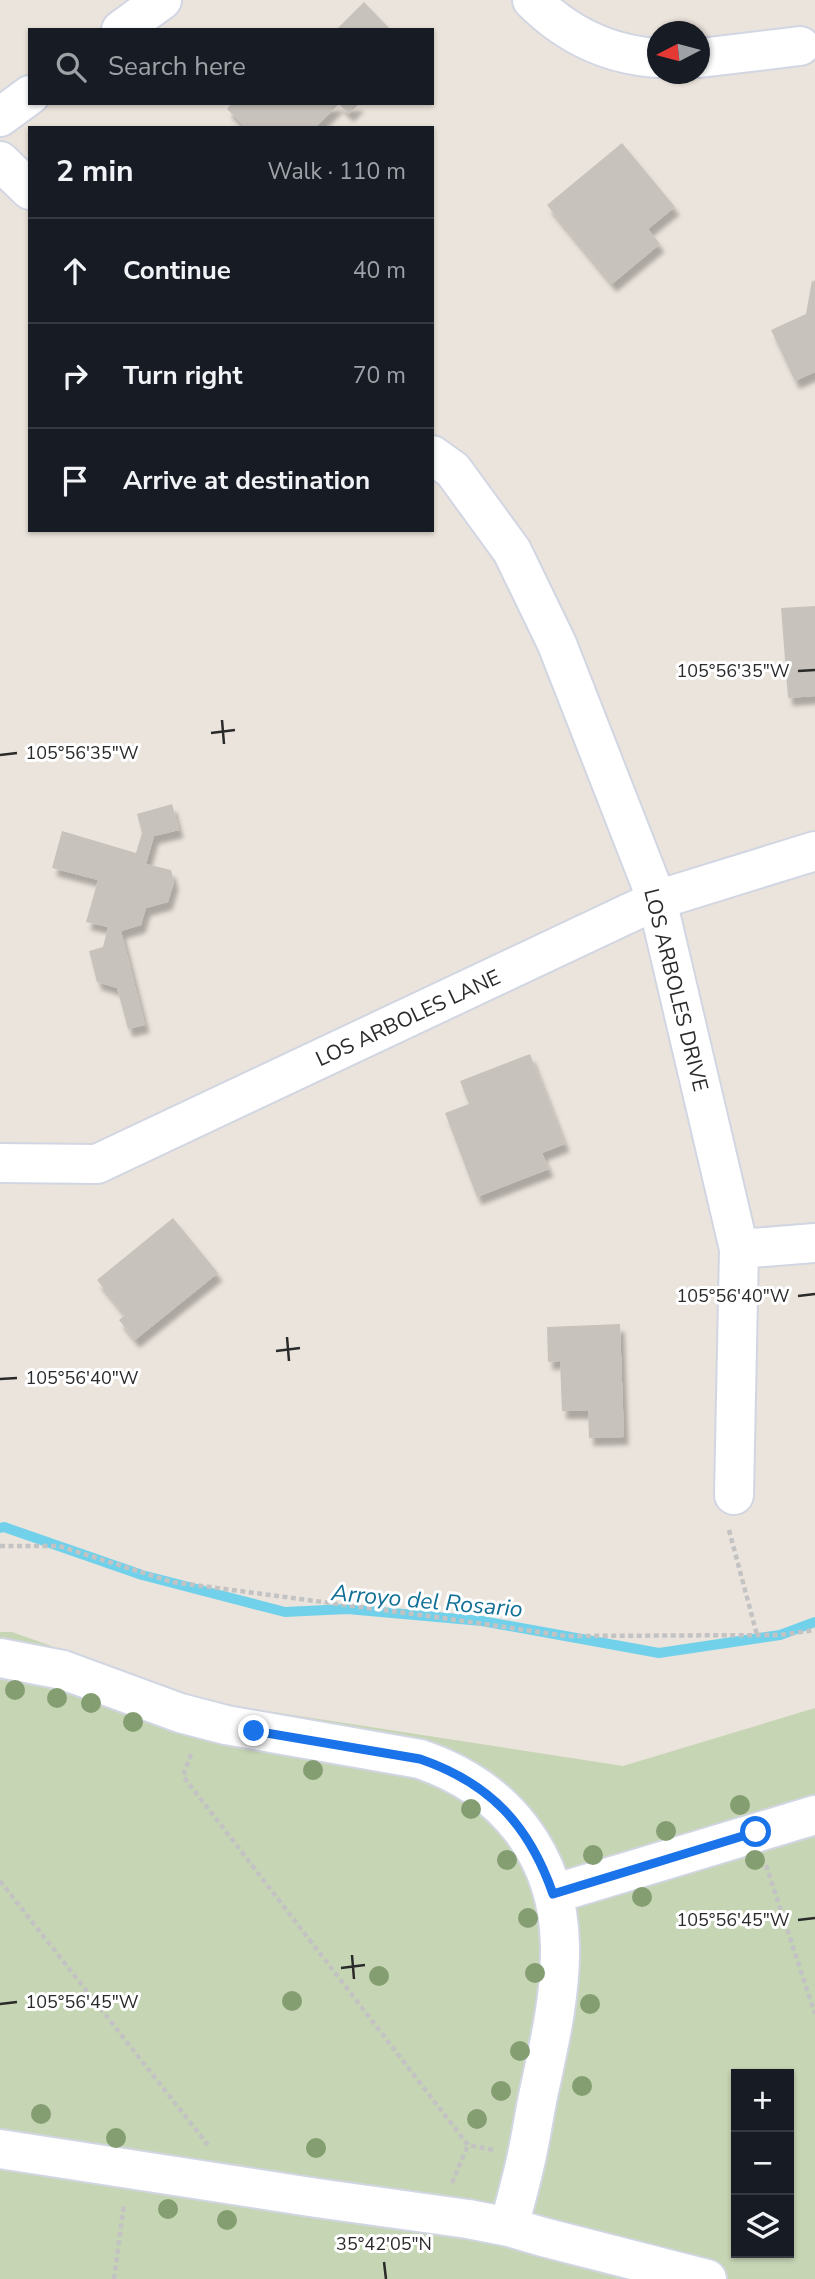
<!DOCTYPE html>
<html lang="en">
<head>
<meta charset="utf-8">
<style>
  :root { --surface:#171b24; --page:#242831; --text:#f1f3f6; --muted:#9ea1a6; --line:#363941 }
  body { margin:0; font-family:"Nunito Sans",sans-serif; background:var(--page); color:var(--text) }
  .controls { position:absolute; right:21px; bottom:21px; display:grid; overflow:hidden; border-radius:0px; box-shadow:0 2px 5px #0004 }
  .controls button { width:63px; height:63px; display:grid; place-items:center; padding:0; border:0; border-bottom:2px solid var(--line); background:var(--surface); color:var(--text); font:35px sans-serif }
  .compass { position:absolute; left:647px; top:21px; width:63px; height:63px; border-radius:50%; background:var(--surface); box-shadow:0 2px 5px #0004; rotate:264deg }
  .stop { position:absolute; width:21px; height:21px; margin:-16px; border:5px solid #1a73e8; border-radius:50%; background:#fff }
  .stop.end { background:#1a73e8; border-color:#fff; box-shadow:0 2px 7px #0008 }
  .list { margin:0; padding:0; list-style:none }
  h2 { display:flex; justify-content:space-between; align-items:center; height:91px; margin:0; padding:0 28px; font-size:30px }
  h2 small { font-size:23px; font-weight:400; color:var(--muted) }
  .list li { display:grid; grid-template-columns:46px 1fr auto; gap:21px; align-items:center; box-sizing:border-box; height:105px; padding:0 28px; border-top:2px solid var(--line) }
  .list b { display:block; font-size:26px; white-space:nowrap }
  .list em { font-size:23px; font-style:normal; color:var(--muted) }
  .icon { flex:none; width:38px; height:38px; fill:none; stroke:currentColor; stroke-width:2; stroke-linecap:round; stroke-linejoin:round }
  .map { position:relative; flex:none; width:815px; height:2279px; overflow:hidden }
  .search { position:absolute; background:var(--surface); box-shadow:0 2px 5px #0004; left:28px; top:28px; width:406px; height:77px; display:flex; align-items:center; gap:18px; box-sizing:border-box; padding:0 24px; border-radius:0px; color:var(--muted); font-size:26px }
  .panel { position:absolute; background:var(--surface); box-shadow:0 2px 5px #0004; left:28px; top:126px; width:406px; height:406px; border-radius:0px }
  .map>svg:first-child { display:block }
</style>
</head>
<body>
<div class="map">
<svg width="815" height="2279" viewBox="0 0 815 2279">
  <defs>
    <filter id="shadow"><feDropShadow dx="4.5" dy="8" stdDeviation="2" flood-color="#0004"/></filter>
  </defs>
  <rect width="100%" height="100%" fill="#ebe4dc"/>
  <!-- cemetery -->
  <path fill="#c6d5b4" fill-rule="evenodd" d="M 0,1632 L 12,1632 L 209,1702 L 623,1766 L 815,1708 L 815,2279 L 0,2279 ZM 736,2074 L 789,2074 L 789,2253 L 736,2253 Z"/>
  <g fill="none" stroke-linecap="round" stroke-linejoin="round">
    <!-- stream -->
    <path stroke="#72d1ea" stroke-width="10" d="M 0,1528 L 4,1527 L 142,1575 L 285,1612 L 347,1609 L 482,1621 L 659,1653 L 780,1635 L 815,1622"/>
  </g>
  <!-- building -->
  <path fill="#c7c2bb" filter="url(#shadow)" d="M 364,2 L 391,30 L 336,30 Z
    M 232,103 L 360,103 L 349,114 L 339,104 L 315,128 L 246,128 L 227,109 Z
    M 622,143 L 675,207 L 648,229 L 660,244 L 612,284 L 547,205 Z
    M 812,280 L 813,282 L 815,280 L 815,372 L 795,381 L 771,330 L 806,314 Z
    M 815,606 L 815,696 L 788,698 L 781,608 Z
    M 172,804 L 179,830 L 154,836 L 146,864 L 171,870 L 174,882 L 168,902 L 146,908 L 141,925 L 121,931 L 145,1025 L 128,1029 L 117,988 L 97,982 L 89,951 L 103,947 L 108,927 L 86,922 L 98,880 L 52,868 L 62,831 L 136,853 L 142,833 L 137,814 Z
    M 530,1054 L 565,1144 L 542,1153 L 549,1169 L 477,1197 L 445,1113 L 469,1104 L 460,1081 Z
    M 173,1218 L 218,1273 L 135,1340 L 119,1320 L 125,1315 L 97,1280 Z
    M 620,1324 L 624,1437 L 589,1438 L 588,1411 L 562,1411 L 560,1361 L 548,1362 L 547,1327 Z"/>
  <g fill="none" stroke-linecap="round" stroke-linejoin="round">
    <defs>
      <path id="minor" d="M 532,0 C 567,35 608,55 658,58
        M 121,30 L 162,0
        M 700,58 L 800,46
        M 0,117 L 30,95
        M 0,161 L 30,190
        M 432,455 L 453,470 L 512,551 L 557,644 L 657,900 L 739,1249 L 734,1495
        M 0,1163 L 97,1164 L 657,900 L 815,851
        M 739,1249 L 815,1243
        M 0,1658 L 63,1670 L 180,1713 L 226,1725 L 420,1759 C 505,1788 558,1854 560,1945 C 561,1992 550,2041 540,2087 C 535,2109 532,2132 527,2155 C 522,2179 515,2203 509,2227
        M 553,1894 L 815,1815
        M 0,2149 L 317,2198 L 468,2219 L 509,2227 L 543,2237 L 707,2279"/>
    </defs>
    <!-- minor casing -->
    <use href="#minor" stroke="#d1d6e2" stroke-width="42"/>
    <!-- path -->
    <path stroke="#c3c3c3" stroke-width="4.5" stroke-dasharray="5 3.5" stroke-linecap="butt" d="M 729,1530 L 757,1635
      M 0,1546 L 59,1546 L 172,1582 L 436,1617 L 566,1636 L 780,1635 L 815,1630
      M 191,1754 L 183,1776 L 468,2145 L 494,2150
      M 766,1865 L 815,2014
      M 0,1881 L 208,2145
      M 452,2183 L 468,2145
      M 114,2279 L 124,2204"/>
    <!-- minor -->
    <use href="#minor" stroke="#fff" stroke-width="38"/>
  </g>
  <!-- trees -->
  <g fill="#849e72">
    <circle cx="15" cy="1690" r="10"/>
    <circle cx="57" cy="1698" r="10"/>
    <circle cx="91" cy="1703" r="10"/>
    <circle cx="133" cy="1722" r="10"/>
    <circle cx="313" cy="1770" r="10"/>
    <circle cx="740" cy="1805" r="10"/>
    <circle cx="471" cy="1809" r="10"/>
    <circle cx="666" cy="1831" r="10"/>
    <circle cx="593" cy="1855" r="10"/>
    <circle cx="507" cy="1860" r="10"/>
    <circle cx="755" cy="1860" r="10"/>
    <circle cx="642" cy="1897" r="10"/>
    <circle cx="528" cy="1918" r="10"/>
    <circle cx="535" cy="1973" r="10"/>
    <circle cx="379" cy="1976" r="10"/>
    <circle cx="292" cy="2001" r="10"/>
    <circle cx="590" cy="2004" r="10"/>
    <circle cx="520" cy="2051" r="10"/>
    <circle cx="582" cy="2086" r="10"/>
    <circle cx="501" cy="2091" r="10"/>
    <circle cx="41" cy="2114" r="10"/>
    <circle cx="477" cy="2119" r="10"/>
    <circle cx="116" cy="2138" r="10"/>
    <circle cx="316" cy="2148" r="10"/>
    <circle cx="168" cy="2209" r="10"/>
    <circle cx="227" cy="2220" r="10"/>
  </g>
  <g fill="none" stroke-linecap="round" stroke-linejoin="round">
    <!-- route -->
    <path stroke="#1a73e8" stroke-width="9" d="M 254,1731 L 420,1759 C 490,1783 529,1825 553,1894 L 756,1832"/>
  </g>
  <!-- ticks -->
  <path fill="none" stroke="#2a2a2a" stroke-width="2.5" d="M 798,671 L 815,670M 222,720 L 224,744M 211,733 L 235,730M 0,755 L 17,753M 798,1296 L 815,1294M 287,1337 L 289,1361M 276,1351 L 300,1348M 0,1379 L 17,1378M 798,1920 L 815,1918M 352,1955 L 354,1979M 341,1968 L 365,1965M 0,2004 L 17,2002M 384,2262 L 386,2279"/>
  <g text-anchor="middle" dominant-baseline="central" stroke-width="6" stroke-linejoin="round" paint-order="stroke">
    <!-- street labels -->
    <g font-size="21" fill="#2a2a2a" stroke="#fff">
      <text transform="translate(676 990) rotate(76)">LOS ARBOLES DRIVE</text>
      <text transform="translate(408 1018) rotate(-25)">LOS ARBOLES LANE</text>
    </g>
    <!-- water labels -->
    <g font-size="23" font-style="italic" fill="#127096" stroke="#fff">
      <text transform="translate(427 1601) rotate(5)">Arroyo del Rosario</text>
    </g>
  </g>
  <g font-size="18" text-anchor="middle" fill="#2a2a2a" stroke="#fff" stroke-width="6" stroke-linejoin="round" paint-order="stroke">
    <text x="733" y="677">105°56'35"W</text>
    <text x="82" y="759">105°56'35"W</text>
    <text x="733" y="1302">105°56'40"W</text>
    <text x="82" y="1384">105°56'40"W</text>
    <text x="733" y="1926">105°56'45"W</text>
    <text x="82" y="2008">105°56'45"W</text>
    <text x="384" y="2250">35°42'05"N</text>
  </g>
</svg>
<div class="controls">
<button>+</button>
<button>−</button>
<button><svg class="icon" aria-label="layers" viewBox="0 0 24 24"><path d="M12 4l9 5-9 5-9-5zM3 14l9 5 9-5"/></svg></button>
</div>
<svg class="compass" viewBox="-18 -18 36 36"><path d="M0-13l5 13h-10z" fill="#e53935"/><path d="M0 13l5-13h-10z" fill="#9ea1a6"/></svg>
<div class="stop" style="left:756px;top:1832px"></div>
<div class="stop end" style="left:254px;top:1731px"></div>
<div class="search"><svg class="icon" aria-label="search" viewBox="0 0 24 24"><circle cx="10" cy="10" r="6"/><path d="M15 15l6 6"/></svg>Search here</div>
<section class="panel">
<h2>2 min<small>Walk · 110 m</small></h2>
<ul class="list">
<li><svg class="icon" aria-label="ahead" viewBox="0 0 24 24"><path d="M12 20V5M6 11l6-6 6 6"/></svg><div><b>Continue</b></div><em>40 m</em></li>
<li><svg class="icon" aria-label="right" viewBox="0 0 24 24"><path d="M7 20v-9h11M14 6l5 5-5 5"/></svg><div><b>Turn right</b></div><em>70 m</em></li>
<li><svg class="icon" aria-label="arrive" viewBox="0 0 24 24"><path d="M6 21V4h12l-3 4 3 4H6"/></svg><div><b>Arrive at destination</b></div></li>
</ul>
</section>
</div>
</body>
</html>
